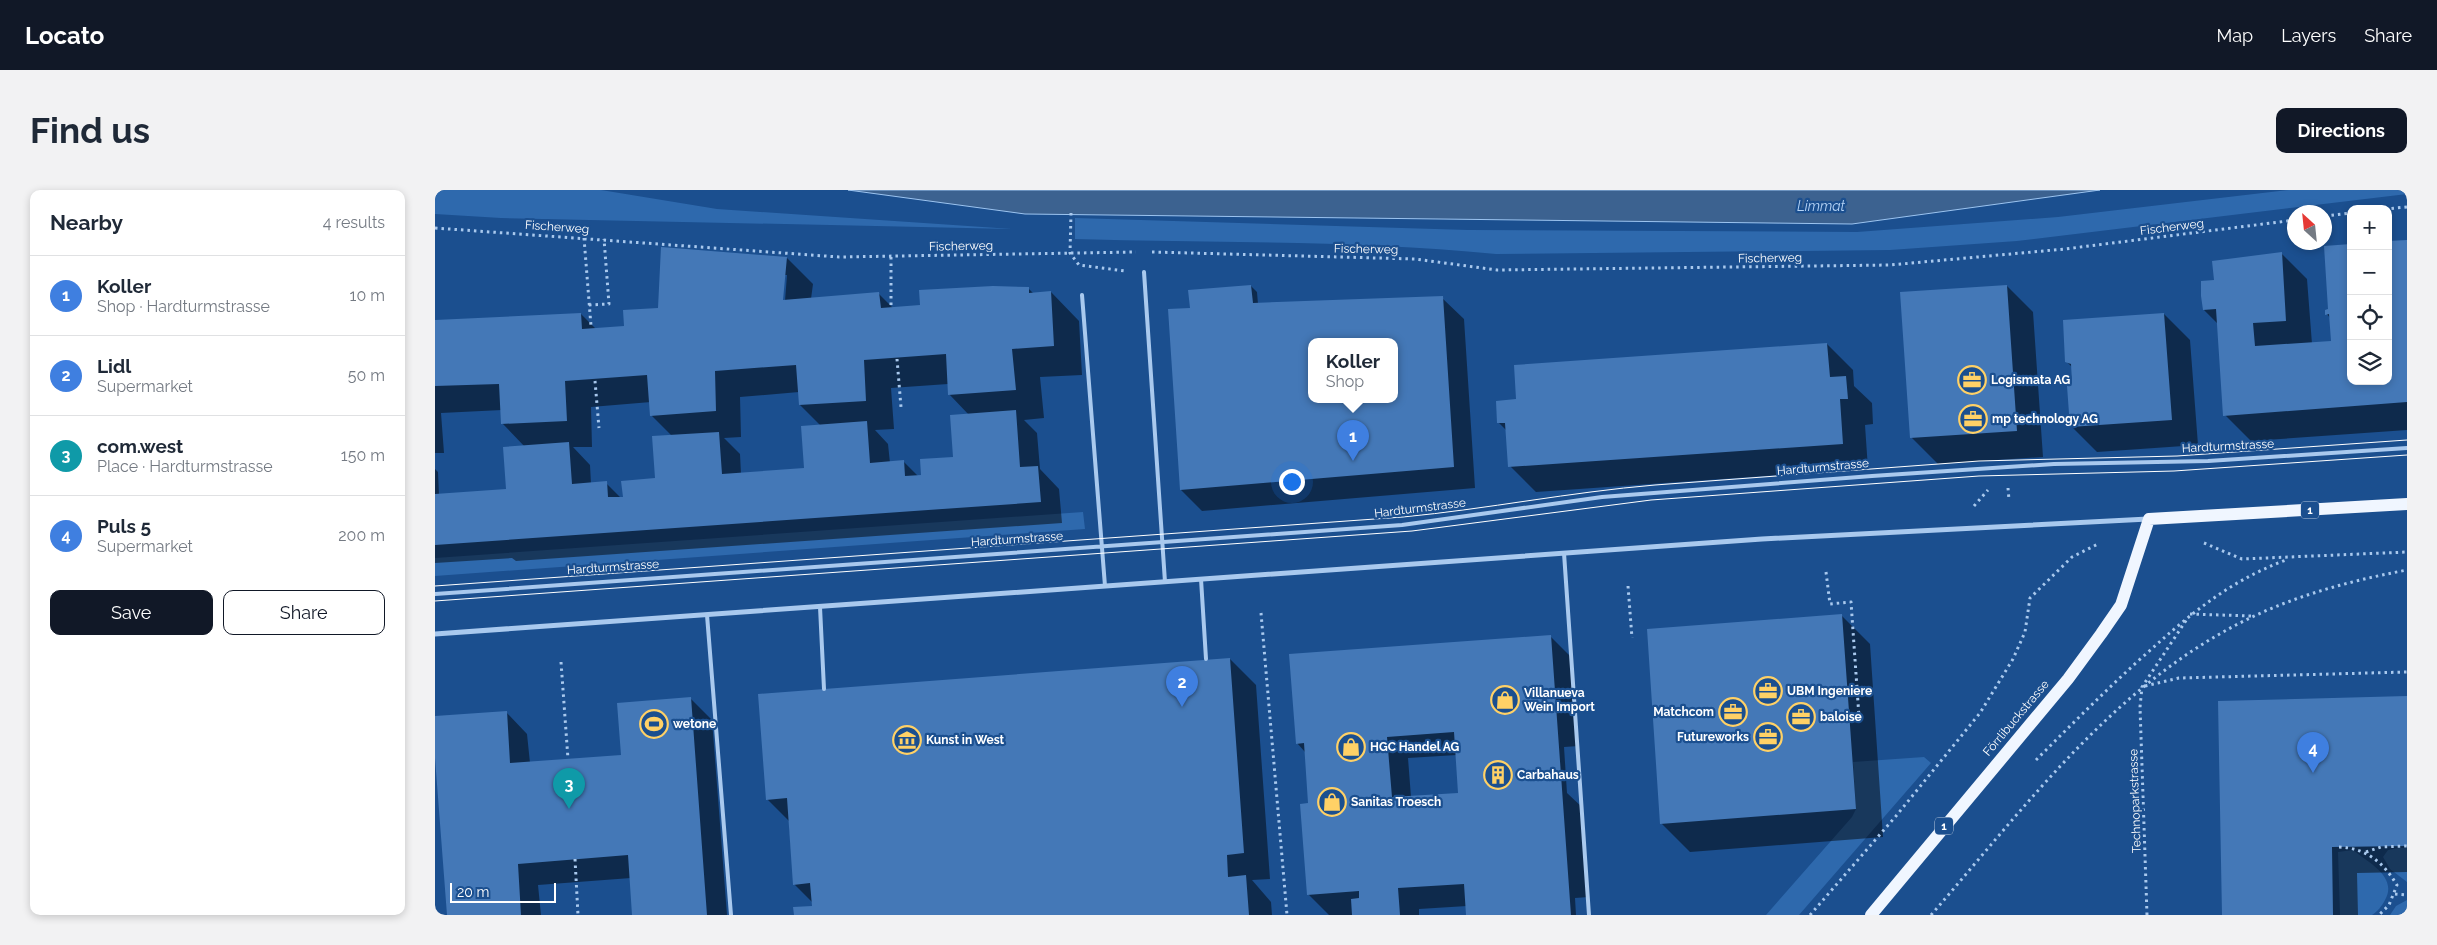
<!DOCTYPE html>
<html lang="en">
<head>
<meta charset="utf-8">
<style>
  :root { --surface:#fff; --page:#f2f2f3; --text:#1f2937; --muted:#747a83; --line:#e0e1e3; --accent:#111827 }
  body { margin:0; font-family:Raleway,sans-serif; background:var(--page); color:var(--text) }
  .controls { position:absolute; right:15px; top:15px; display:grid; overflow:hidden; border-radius:10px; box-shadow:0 2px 8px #0003 }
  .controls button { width:45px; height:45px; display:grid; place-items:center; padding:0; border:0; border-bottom:1px solid var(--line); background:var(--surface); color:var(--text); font:25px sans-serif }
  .compass { position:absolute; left:1852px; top:15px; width:45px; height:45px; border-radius:50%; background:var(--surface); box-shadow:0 2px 8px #0003; rotate:333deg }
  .scale { position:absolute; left:15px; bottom:12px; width:106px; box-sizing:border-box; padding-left:5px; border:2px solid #fff; border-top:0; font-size:14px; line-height:18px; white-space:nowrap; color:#fff; -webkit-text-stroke:4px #1b4f8f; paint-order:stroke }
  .you { position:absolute; left:856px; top:291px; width:18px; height:18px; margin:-12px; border:4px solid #fff; border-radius:50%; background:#1a73e8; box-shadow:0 0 0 8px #1a73e833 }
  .badge { display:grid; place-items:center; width:32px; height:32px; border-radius:50%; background:var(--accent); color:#fff; font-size:16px; font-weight:700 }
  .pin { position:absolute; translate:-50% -41px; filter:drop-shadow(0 1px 2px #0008) }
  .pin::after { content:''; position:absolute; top:26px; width:18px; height:15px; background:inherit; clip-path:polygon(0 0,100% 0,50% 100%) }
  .popup { position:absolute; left:873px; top:148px; width:90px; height:65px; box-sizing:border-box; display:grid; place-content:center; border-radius:10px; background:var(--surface); filter:drop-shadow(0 1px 4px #0005); font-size:16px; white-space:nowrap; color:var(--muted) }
  .popup b { font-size:19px; color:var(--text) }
  .popup::after { content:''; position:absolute; left:50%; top:100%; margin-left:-10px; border:10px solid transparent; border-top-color:var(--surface) }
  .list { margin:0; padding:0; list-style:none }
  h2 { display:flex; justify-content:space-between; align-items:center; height:65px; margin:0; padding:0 20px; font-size:21px }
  h2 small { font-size:16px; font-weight:400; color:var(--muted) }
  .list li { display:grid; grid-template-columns:32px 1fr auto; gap:15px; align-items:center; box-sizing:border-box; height:80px; padding:0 20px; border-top:1px solid var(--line) }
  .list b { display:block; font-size:19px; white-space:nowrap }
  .list p { margin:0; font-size:16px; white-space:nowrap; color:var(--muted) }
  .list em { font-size:16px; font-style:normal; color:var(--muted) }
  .actions { display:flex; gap:10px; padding:15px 20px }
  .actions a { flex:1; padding:11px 0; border:1px solid var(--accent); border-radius:10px; text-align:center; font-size:18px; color:var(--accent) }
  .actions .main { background:var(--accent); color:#fff }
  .icon { flex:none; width:28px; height:28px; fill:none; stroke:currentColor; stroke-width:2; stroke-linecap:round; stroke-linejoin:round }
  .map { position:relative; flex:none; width:1972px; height:725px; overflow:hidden; border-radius:10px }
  header { display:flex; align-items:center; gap:30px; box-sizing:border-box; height:70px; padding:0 25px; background:var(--accent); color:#fff }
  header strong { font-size:24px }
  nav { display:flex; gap:28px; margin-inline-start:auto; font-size:18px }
  .intro { display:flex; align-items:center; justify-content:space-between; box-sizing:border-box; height:120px; padding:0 30px }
  h1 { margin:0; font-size:35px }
  .button { padding:12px 22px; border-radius:10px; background:var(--accent); color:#fff; font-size:18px; font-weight:700 }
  main { display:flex; gap:30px; padding:0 30px }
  aside { flex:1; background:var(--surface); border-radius:10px; box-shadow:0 2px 8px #0003 }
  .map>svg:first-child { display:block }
</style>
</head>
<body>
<header>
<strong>Locato</strong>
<nav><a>Map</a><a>Layers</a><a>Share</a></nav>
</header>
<div class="intro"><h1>Find us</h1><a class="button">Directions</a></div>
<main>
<aside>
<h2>Nearby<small>4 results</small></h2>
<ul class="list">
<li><span class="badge" style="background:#3f7fe0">1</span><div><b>Koller</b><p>Shop · Hardturmstrasse</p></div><em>10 m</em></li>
<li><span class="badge" style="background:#3f7fe0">2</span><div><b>Lidl</b><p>Supermarket</p></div><em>50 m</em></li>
<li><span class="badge" style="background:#0f9aa8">3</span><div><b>com.west</b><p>Place · Hardturmstrasse</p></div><em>150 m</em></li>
<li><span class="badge" style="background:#3f7fe0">4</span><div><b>Puls 5</b><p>Supermarket</p></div><em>200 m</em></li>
</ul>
<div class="actions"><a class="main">Save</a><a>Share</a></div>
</aside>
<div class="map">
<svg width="1972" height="725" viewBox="0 0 1972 725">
  <rect width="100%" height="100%" fill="#1b4f8f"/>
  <!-- green -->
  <path fill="#2e69ad" d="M 0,0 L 166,0 L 282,19 L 577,39 L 66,28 L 0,24 Z
    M 1854,0 L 1972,0 L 1972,4 L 1582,51 L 1455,60 L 1061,64 C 921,50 780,53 640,49 L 640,28 L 1033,40 L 1422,42 L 1623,27 Z
    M 648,322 L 650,339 L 0,386 L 0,368 Z
    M 1489,567 L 1496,573 L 1364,725 L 1331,725 L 1417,627 L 1421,619 L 1418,572 Z
    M 1964,658 L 1972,658 L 1972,692 L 1955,679 L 1948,667 L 1953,660 Z
    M 1918,660 C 1934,673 1963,687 1950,710 C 1947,716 1942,722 1937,725 L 1905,725 L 1903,662 Z
    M 1972,710 L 1972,725 L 1955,725 L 1961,716 Z"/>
  <!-- water -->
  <path fill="#3c6290" stroke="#9cc4f0" d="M 413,0 L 1665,0 L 1417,34 L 590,24 Z"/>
  <!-- shadow -->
  <path fill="#0007" fill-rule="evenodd" d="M 1972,51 L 1972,240 L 1816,251 L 1790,225 L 1783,134 L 1769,120 L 1780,91 L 1846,63 L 1872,89 L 1877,154 L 1897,153 L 1895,128 L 1892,124 L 1895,120 L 1916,191 L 1953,191 Z
    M 352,68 L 378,94 L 376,109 L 444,104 L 459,119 L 487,117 L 593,98 L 599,104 L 616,102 L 644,131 L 647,185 L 605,187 L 609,228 L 589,230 L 602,243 L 605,279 L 624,299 L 627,333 L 81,371 L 77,368 L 0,373 L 0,279 L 3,282 L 4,305 L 72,300 L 90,257 L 67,233 L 67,220 L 6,223 L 9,263 L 0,263 L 0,131 L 146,124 L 161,139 L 190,137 L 224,119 ZM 349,85 L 352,85 L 350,111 L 347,111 ZM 513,194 L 514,204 L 534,225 L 520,268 L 484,287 L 469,272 L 455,273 L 453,254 L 440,240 L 459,239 L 456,198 ZM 364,202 L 365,215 L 386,236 L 370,279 L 306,284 L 305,264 L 289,248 L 306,247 L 305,207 ZM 216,212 L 217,226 L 237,246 L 221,289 L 186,308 L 171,293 L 156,294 L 155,275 L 138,257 L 157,257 L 156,217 Z
    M 816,96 L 822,102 L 823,114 L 1007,108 L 1029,129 L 1040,298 L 767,321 L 746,300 L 756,118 ZM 877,152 L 959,152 L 959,210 L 877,210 Z
    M 1572,96 L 1598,122 L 1608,267 L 1503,274 L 1477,248 L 1467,103 Z
    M 1729,124 L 1755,150 L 1763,255 L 1662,262 L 1636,236 L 1637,177 L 1632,172 Z
    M 1392,154 L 1418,180 L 1419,196 L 1437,213 L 1438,234 L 1430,235 L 1433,279 L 1101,302 L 1075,276 L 1072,241 L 1064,233 L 1083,211 Z
    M 1407,426 L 1435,454 L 1448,647 L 1255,662 L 1226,633 Z
    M 1116,447 L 1137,468 L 1144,556 L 1129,557 L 1132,603 L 1148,618 L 1154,707 L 1140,708 L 1141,725 L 1033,725 L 1032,716 L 984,719 L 984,725 L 894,725 L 873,704 L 876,614 L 870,562 L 862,553 ZM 1022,565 L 1025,604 L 976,607 L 973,568 Z
    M 795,469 L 821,495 L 835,689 L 817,690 L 836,712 L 837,725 L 360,725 L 378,717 L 378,713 L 359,694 L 354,631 L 332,609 Z
    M 1972,508 L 1972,682 L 1922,683 L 1923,725 L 1788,725 Z
    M 256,509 L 277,530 L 292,725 L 199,725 L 196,688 L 103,695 L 106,725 L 13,725 L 0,527 L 71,522 L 92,544 L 95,573 L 188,566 Z"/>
  <!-- building -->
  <path fill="#4478b7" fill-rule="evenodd" d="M 1972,50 L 1972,212 L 1788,226 L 1781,119 L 1768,120 L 1766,106 L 1766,91 L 1779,90 L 1777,71 L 1847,62 L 1851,131 L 1818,133 L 1820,156 L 1896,151 L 1894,124 L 1890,125 L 1890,120 L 1893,119 L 1889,56 L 1916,54 L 1916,191 L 1953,191 L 1953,51 Z
    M 226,57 L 352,67 L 348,110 L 444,102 L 446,118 L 485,115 L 484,100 L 558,96 L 594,97 L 594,103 L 616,101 L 619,156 L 577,159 L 581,200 L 513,205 L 511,164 L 429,170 L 431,211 L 364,215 L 361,175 L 280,181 L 281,221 L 215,226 L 212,185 L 130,191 L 132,231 L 66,234 L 64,194 L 0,196 L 0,130 L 146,123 L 147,139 L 189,136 L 188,120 L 223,118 Z
    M 816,95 L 818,113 L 1008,106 L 1019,277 L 745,300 L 733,119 L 755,118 L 753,100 ZM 877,152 L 959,152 L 959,210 L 877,210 Z
    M 1572,95 L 1582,241 L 1475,248 L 1465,102 Z
    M 1729,123 L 1737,230 L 1635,237 L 1632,196 L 1637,193 L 1636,174 L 1630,172 L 1628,130 Z
    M 1392,153 L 1395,187 L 1411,186 L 1413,209 L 1405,209 L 1408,254 L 1073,277 L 1070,233 L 1062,233 L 1061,211 L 1081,209 L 1079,175 Z
    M 581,220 L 585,277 L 603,276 L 606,312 L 0,355 L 0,304 L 71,299 L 68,257 L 134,252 L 137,294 L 172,291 L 173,307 L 188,307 L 186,291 L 220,288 L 217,246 L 284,242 L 287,284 L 369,278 L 366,236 L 432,231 L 435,273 L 469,270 L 470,286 L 486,285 L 485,269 L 518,267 L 515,225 Z
    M 1407,424 L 1421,619 L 1225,634 L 1212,439 Z
    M 1116,445 L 1136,725 L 1031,725 L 1029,694 L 963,698 L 965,725 L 917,725 L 916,709 L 924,708 L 924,701 L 872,705 L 865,614 L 873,613 L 869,553 L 861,554 L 854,464 ZM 1019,542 L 1023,603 L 957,607 L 952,547 Z
    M 795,468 L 809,663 L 792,665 L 793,687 L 811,685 L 814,725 L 359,725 L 358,717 L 377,716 L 375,693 L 358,695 L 352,608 L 331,610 L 323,504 Z
    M 1972,506 L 1972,656 L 1897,657 L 1898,725 L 1787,725 L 1783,511 Z
    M 256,507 L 272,725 L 197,725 L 193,665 L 83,674 L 86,725 L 12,725 L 0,568 L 0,526 L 72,521 L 75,573 L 186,565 L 182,513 Z"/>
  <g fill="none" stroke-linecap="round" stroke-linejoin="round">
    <!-- path -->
    <path stroke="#a9c9ee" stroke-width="3" stroke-dasharray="2.5 4" stroke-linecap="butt" d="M 1950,19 L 1972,17
      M 636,23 L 635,63 L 644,75 L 690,81
      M 1890,26 L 1916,23
      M 0,38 L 404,67 L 701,62
      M 149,48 L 156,136
      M 717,62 L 980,69 L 1062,80 L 1455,75 L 1630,59 L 1860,30
      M 154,115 L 174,114 L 169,49
      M 456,115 L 456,66
      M 462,169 L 466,217
      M 160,191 L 164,238
      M 1573,298 L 1574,310
      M 1539,316 L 1553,300
      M 1769,353 L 1807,369 L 1972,362
      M 1391,382 L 1395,414 L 1416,412 L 1424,527 L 1414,528
      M 1193,396 L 1197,448
      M 826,423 L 852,725
      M 1755,424 L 1816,426
      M 126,472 L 133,569
      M 1710,496 L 1744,488 L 1972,482
      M 1601,570 C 1634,537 1667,504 1702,472 C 1750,429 1789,393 1851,370
      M 1904,657 C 1931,658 1948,672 1962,695 L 1954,715 L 1944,725
      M 1931,662 L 1946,657 L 1972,656
      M 140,669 L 143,725
      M 1960,704 L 1972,705
      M 1375,725 L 1461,626 L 1545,523 L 1578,469 L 1590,442 L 1595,408 L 1637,367 L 1663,354
      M 1496,725 C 1592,615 1682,491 1817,427 C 1866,404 1919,390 1972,380
      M 1712,725 L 1705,517 L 1707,497 L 1752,429"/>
    <!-- lane -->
    <path stroke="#a9c9ee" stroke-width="4" d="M 709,82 L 730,392
      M 647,105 L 670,396
      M 1129,363 L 1154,725
      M 766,389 L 771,469
      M 0,404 L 967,335 L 1167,307 L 1437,286 L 1619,274 L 1773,271 L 1972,258
      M 385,417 L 389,499
      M 272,425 L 296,725"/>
    <!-- street -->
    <path stroke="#a9c9ee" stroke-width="5" d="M 0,444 L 1327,349 L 1713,329"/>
    <!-- primary -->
    <path stroke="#f0f6ff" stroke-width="12" d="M 1436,725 L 1633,489 L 1666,444 L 1686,415 L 1714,329 L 1972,314"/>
    <!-- tram -->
    <path stroke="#fff" stroke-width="1" d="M 0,396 L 968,327 C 1052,319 1136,302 1220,295 L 1544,271 L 1742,266 L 1972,250
      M 0,411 L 977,341 L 1216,310 L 1544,286 L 1739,281 L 1972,265"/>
  </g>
  <!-- icons -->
  <defs>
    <symbol id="office-ring" viewBox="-11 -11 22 22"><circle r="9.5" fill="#1b4f8f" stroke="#ffd166" stroke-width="1.5"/><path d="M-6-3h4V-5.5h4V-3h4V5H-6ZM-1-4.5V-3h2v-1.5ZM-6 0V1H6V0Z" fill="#ffd166"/></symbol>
    <symbol id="shop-ring" viewBox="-11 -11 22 22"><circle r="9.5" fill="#1b4f8f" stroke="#ffd166" stroke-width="1.5"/><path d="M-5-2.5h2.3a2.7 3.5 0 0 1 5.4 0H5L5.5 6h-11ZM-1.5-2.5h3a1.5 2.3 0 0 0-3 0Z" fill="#ffd166"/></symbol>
    <symbol id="stadium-ring" viewBox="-11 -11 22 22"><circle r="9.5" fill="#1b4f8f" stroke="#ffd166" stroke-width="1.5"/><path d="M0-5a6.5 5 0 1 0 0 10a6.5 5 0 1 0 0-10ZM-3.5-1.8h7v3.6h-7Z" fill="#ffd166"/></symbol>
    <symbol id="museum-ring" viewBox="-11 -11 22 22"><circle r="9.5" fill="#1b4f8f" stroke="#ffd166" stroke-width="1.5"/><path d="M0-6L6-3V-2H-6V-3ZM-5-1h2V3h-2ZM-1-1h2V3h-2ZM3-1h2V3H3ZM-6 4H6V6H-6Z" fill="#ffd166"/></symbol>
    <symbol id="building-ring" viewBox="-11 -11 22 22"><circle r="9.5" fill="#1b4f8f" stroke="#ffd166" stroke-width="1.5"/><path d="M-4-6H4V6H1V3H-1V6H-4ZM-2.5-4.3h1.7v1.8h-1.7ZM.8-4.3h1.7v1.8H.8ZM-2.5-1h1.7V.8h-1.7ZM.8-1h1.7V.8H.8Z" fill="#ffd166"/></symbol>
  </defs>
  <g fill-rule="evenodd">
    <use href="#office-ring" x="1521" y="174" width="32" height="32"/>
    <use href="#office-ring" x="1522" y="213" width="32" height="32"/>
    <use href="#office-ring" x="1317" y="485" width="32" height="32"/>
    <use href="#shop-ring" x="1054" y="494" width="32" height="32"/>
    <use href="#office-ring" x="1282" y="506" width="32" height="32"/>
    <use href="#office-ring" x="1350" y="511" width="32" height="32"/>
    <use href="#stadium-ring" x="203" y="518" width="32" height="32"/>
    <use href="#office-ring" x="1317" y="531" width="32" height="32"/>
    <use href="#museum-ring" x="456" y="534" width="32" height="32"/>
    <use href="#shop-ring" x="900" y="541" width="32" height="32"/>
    <use href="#building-ring" x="1047" y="569" width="32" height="32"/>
    <use href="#shop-ring" x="881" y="596" width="32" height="32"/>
  </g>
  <g text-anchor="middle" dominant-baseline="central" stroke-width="4.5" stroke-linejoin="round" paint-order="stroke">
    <!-- shield labels -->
    <g fill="#1b4f8f" stroke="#bbcadd" stroke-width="1">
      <rect x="1866" y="311.5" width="18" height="17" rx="4"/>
      <rect x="1500" y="627.5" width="18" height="17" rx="4"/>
    </g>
    <g font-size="11" font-weight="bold" fill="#fff">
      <text x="1875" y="320">1</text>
      <text x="1509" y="636">1</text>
    </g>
    <!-- street labels -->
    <g font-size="12" fill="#fff" stroke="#1b4f8f">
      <text transform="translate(122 37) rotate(4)">Fischerweg</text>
      <text transform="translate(1737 37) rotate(-7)">Fischerweg</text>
      <text transform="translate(526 56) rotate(-1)">Fischerweg</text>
      <text transform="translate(931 59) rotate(1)">Fischerweg</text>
      <text transform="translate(1335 68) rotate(-1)">Fischerweg</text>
      <text transform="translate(1793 256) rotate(-3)">Hardturmstrasse</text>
      <text transform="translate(1388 277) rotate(-5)">Hardturmstrasse</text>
      <text transform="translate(985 318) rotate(-7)">Hardturmstrasse</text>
      <text transform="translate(582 349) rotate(-4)">Hardturmstrasse</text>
      <text transform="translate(178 377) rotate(-4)">Hardturmstrasse</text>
      <text transform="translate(1581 528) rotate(-50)">Förrlibuckstrasse</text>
      <text transform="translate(1700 611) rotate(-92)">Technoparkstrasse</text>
    </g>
    <!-- poi labels -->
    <g font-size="12" font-weight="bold" fill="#fff" stroke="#1b4f8f" text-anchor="start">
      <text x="1556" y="190">Logismata AG</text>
      <text x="1557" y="229">mp technology AG</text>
      <text x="1352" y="501">UBM Ingeniere</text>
      <text x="1089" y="503">Villanueva<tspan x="1089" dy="14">Wein Import</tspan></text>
      <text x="1279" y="522" text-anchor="end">Matchcom</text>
      <text x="1385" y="527">baloise</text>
      <text x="238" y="534">wetone</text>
      <text x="1314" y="547" text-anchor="end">Futureworks</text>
      <text x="491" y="550">Kunst in West</text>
      <text x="935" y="557">HGC Handel AG</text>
      <text x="1082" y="585">Carbahaus</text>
      <text x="916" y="612">Sanitas Troesch</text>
    </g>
    <!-- water labels -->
    <g font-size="14" font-style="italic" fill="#b5d3f5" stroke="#1b4f8f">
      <text x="1386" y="16">Limmat</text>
    </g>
  </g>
</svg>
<div class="controls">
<button>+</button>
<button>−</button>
<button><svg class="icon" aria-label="locate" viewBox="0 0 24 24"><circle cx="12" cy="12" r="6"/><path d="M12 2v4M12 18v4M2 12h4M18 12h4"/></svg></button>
<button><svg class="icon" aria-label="layers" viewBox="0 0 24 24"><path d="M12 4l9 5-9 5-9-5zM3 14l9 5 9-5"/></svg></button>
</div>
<svg class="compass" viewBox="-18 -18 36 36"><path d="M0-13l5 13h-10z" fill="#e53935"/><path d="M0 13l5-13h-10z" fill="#747a83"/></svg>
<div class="scale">20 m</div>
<div class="you"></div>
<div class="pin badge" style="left:918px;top:271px;background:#3f7fe0">1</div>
<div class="popup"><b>Koller</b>Shop</div>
<div class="pin badge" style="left:747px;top:517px;background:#3f7fe0">2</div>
<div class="pin badge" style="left:134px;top:619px;background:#0f9aa8">3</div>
<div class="pin badge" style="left:1878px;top:583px;background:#3f7fe0">4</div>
</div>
</main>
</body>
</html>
